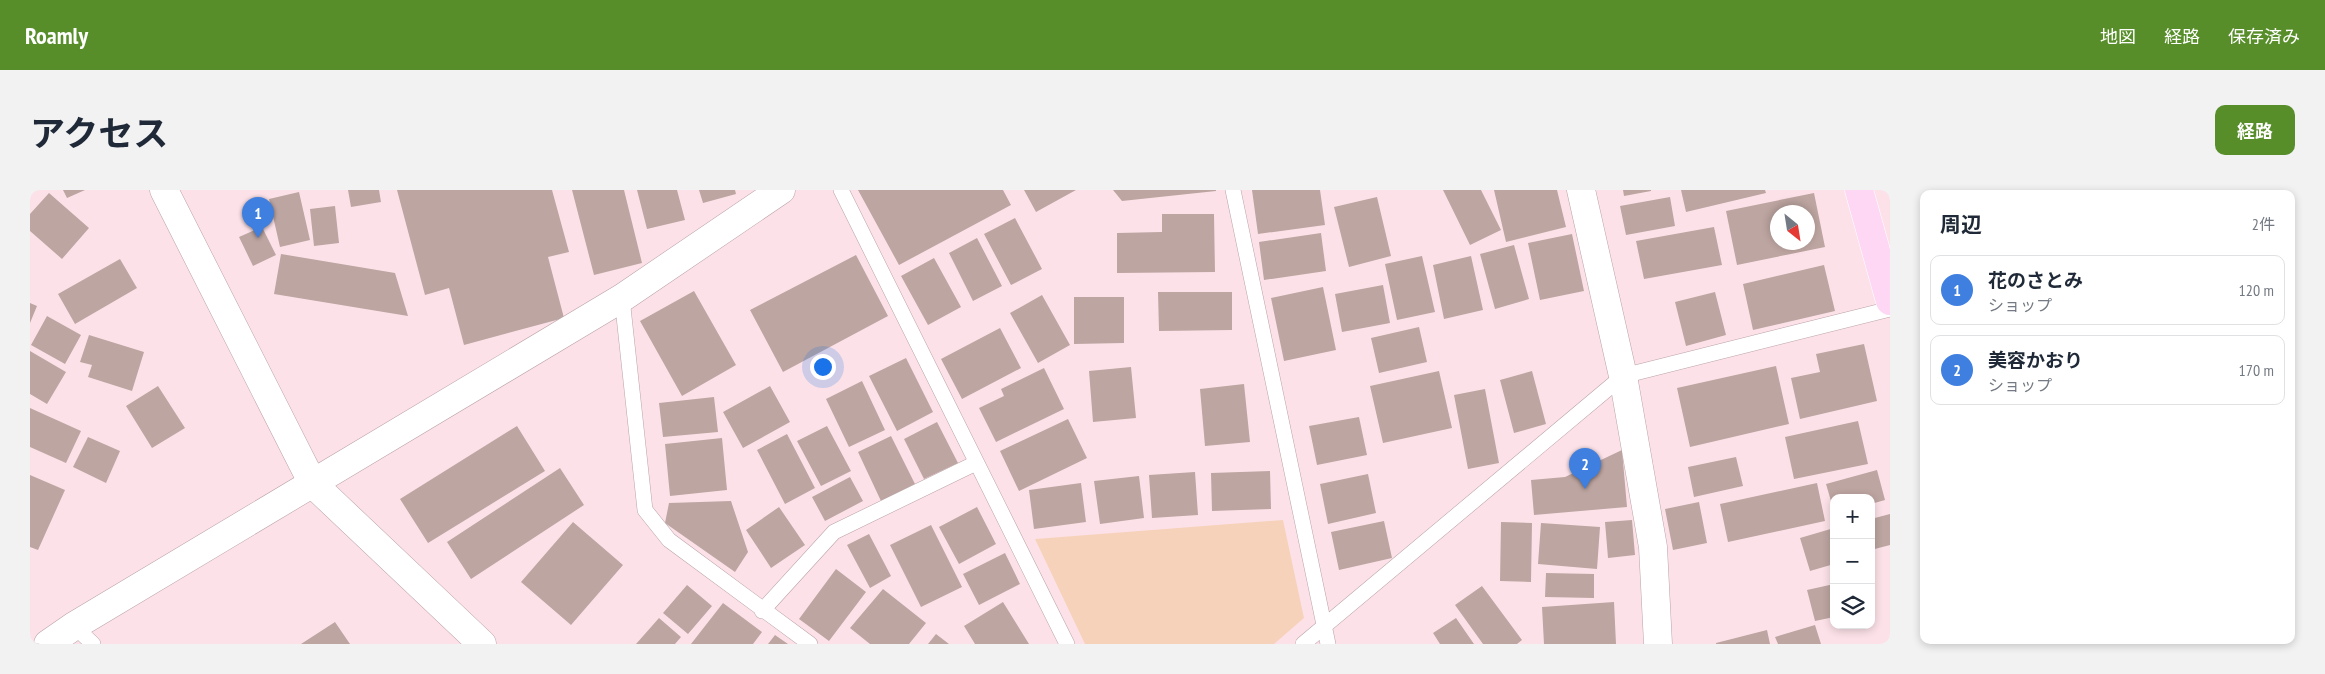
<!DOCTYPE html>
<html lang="ja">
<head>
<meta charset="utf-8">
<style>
  :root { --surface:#fff; --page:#f2f2f3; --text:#1f2937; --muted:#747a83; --line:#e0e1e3; --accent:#578e2a }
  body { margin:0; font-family:"PT Sans Narrow","Noto Sans JP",sans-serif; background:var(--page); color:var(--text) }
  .controls { position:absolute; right:15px; bottom:15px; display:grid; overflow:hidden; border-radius:10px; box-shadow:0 2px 8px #0003 }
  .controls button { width:45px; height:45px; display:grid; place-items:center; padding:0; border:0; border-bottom:1px solid var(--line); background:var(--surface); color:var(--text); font:25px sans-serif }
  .compass { position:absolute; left:1740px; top:15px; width:45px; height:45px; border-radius:50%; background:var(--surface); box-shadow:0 2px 8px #0003; rotate:150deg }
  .you { position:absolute; left:792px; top:176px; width:18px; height:18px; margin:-12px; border:4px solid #fff; border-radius:50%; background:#1a73e8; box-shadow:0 0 0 8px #1a73e833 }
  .badge { display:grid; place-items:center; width:32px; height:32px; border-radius:50%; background:var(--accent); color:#fff; font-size:16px; font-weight:700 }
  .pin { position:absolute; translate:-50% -41px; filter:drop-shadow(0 1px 2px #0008) }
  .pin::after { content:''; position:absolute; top:26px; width:18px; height:15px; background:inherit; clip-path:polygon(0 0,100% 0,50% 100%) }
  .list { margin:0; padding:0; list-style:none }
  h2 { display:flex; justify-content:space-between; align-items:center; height:65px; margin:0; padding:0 20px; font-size:21px }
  h2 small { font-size:16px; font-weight:400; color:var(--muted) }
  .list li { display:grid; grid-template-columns:32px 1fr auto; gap:15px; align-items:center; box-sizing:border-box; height:70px; margin:0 10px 10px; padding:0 10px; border:1px solid var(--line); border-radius:10px }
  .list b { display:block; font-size:19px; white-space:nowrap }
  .list p { margin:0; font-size:16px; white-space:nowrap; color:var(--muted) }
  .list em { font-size:16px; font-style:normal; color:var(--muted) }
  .icon { flex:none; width:28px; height:28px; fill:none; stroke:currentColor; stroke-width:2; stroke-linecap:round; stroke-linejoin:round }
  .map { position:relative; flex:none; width:1860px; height:454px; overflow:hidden; border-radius:10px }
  header { display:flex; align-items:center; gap:30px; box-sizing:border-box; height:70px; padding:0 25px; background:var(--accent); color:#fff }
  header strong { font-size:24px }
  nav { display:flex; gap:28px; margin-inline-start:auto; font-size:18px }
  .intro { display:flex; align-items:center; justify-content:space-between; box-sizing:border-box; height:120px; padding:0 30px }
  h1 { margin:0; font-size:35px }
  .button { padding:12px 22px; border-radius:10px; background:var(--accent); color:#fff; font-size:18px; font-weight:700 }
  main { display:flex; gap:30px; padding:0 30px }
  aside { flex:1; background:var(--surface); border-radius:10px; box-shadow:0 2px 8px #0003 }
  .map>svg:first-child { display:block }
</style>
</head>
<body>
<header>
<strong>Roamly</strong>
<nav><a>地図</a><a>経路</a><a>保存済み</a></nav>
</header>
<div class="intro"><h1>アクセス</h1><a class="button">経路</a></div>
<main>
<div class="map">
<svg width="1860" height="454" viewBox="0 0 1860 454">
  <rect width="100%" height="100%" fill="#fce2e8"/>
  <!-- green -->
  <path fill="#f7d2ba" d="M 1253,330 L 1274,428 L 1244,454 L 1055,454 L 1005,349 Z"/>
  <!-- building -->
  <path fill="#bda5a1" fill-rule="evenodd" d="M 33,0 L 55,0 L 37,8 Z
    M 318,0 L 349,0 L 351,12 L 321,17 Z
    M 367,0 L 522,0 L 539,62 L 518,67 L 534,128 L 434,155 L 419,98 L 395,105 Z
    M 542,0 L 594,0 L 612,73 L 564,85 Z
    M 607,0 L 647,0 L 655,30 L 617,39 Z
    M 669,0 L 705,0 L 706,4 L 673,13 Z
    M 828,0 L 973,0 L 981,15 L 869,75 Z
    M 994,0 L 1046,0 L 1006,22 Z
    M 1083,0 L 1186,0 L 1186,1 L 1092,11 Z
    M 1222,0 L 1290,0 L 1295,35 L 1228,44 Z
    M 1413,0 L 1451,0 L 1471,40 L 1440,55 Z
    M 1464,0 L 1527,0 L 1536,37 L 1476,52 Z
    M 1593,0 L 1621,0 L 1621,1 L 1594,6 Z
    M 1651,0 L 1735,0 L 1736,3 L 1656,22 Z
    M 269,2 L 280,50 L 250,57 L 239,9 Z
    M 19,3 L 59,38 L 32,69 L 0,41 L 0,24 Z
    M 1784,3 L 1795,57 L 1707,75 L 1696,21 ZM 1748,22 L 1778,22 L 1778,52 L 1748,52 Z
    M 1347,7 L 1361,66 L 1319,77 L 1304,17 Z
    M 1640,7 L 1645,36 L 1596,45 L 1590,16 Z
    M 305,16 L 309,53 L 284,56 L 280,19 Z
    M 1132,24 L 1184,24 L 1185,82 L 1087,83 L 1087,43 L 1132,42 Z
    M 985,28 L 1012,79 L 981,95 L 954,44 Z
    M 232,37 L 246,65 L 223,76 L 209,47 Z
    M 1684,37 L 1692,75 L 1614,89 L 1606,51 Z
    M 1291,43 L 1296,81 L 1234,90 L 1229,52 Z
    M 1542,44 L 1554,101 L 1510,110 L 1498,53 Z
    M 947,48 L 972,96 L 943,111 L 919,63 Z
    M 1484,55 L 1499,109 L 1465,119 L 1450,64 Z
    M 251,64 L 365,83 L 378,126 L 244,104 Z
    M 826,65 L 858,126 L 753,182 L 720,120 Z
    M 1392,66 L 1405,122 L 1367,130 L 1355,74 Z
    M 1441,66 L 1453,120 L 1414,129 L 1403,75 Z
    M 904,68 L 931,117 L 898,135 L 871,86 Z
    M 90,69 L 107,98 L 45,134 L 28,104 Z
    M 1794,75 L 1805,121 L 1723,140 L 1713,94 Z
    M 1353,95 L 1360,133 L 1312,142 L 1305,104 Z
    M 1293,97 L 1306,160 L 1254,171 L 1241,108 Z
    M 664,101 L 706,175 L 652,206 L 610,131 Z
    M 1128,102 L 1202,102 L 1202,140 L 1129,141 Z
    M 1685,102 L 1696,145 L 1656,156 L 1645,112 Z
    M 1012,105 L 1040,155 L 1008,173 L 980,123 Z
    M 1044,107 L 1094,107 L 1094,153 L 1044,154 Z
    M 0,113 L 7,116 L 0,133 Z
    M 17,126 L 51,145 L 35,174 L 1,155 Z
    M 1389,137 L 1397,172 L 1349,183 L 1341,148 Z
    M 970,138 L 991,178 L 932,209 L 911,169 Z
    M 59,145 L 114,162 L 102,201 L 58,187 L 62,175 L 50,172 Z
    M 1834,154 L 1847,211 L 1770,229 L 1761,188 L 1790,182 L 1786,164 Z
    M 0,161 L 36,182 L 17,214 L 0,204 Z
    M 876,168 L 903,222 L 867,241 L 839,186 Z
    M 1746,176 L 1759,234 L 1660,257 L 1647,198 Z
    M 1101,177 L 1106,228 L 1063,232 L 1059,181 Z
    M 1014,178 L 1034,219 L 966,252 L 949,218 L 974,206 L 971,199 Z
    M 1409,181 L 1422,238 L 1353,253 L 1340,196 Z
    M 1502,181 L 1516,234 L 1484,243 L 1470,190 Z
    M 832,191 L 855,240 L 819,257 L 796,209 Z
    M 1214,194 L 1220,252 L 1175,256 L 1170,199 Z
    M 128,196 L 155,238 L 122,258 L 96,216 Z
    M 740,196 L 760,232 L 713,258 L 693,222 Z
    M 1455,199 L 1469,273 L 1438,279 L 1424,205 Z
    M 684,207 L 688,242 L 633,247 L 629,213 Z
    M 0,218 L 51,241 L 36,273 L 0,257 Z
    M 1329,227 L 1337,265 L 1287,275 L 1279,236 Z
    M 1038,229 L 1057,268 L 989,301 L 970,261 Z
    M 1828,231 L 1838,274 L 1764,289 L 1755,247 Z
    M 907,232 L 928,273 L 894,289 L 874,249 Z
    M 487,236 L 515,281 L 398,353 L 370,309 Z
    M 797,236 L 821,281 L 791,296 L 767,251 Z
    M 757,244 L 785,298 L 755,314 L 727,260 Z
    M 861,246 L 885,294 L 851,311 L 828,262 Z
    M 58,247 L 90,261 L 76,293 L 43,277 Z
    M 692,248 L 697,300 L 640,306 L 635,254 Z
    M 1592,260 L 1597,317 L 1504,325 L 1501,290 L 1535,287 Z
    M 1706,267 L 1713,296 L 1664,307 L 1658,277 Z
    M 530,278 L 554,315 L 441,389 L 417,352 Z
    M 1847,280 L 1855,310 L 1841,314 L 1841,308 L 1804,308 L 1803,318 L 1796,294 Z
    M 1240,281 L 1241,319 L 1182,321 L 1181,283 Z
    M 1165,282 L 1168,325 L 1122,328 L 1119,285 Z
    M 1338,284 L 1346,323 L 1298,334 L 1290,294 Z
    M 0,285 L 35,300 L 8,360 L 0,357 Z
    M 1109,286 L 1114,328 L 1070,334 L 1064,291 Z
    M 820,287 L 833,311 L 795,331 L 782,307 Z
    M 1051,293 L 1056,332 L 1004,339 L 999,300 Z
    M 1787,293 L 1795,331 L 1698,352 L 1690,314 Z
    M 701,311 L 718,362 L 705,382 L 635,333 L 639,313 Z
    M 1669,312 L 1677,353 L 1643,360 L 1635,319 Z
    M 749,317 L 775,355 L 741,378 L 716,340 Z
    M 947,317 L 966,354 L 929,374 L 909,337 Z
    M 1860,324 L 1860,355 L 1841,360 L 1841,329 Z
    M 1602,330 L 1605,365 L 1578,368 L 1575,332 Z
    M 1354,331 L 1362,368 L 1309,380 L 1301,342 Z
    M 543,332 L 593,375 L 541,435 L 491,392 Z
    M 1471,332 L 1502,333 L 1501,392 L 1470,391 Z
    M 1511,333 L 1570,337 L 1567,379 L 1508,374 Z
    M 901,335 L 932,397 L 891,417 L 860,355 Z
    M 1804,338 L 1804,374 L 1780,381 L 1770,348 Z
    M 839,344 L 861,386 L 840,398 L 817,355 Z
    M 975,363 L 990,394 L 949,415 L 933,384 Z
    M 806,379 L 836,402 L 799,451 L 769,429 Z
    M 1516,383 L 1564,384 L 1564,408 L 1515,407 Z
    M 1804,394 L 1804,427 L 1785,431 L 1777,400 Z
    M 657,395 L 682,416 L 658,444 L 633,423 Z
    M 1452,396 L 1492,450 L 1487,454 L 1453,454 L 1425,415 Z
    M 853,399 L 896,433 L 879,454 L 840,454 L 820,438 Z
    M 973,412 L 999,454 L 945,454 L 934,436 Z
    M 1584,412 L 1586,454 L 1514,454 L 1512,417 Z
    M 693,413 L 732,442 L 723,454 L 661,454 Z
    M 629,428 L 651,447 L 645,454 L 606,454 Z
    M 1426,428 L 1444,454 L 1410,454 L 1403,443 Z
    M 305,432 L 320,454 L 271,454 Z
    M 1785,435 L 1791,454 L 1748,454 L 1745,447 Z
    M 1737,440 L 1740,454 L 1686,454 L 1686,453 Z
    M 906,444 L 919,454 L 898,454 Z
    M 745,445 L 758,454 L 738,454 Z"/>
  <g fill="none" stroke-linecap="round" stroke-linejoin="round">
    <defs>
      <path id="service" d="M 811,0 L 1037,454
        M 1203,0 L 1298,454
        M 592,108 L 615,320 L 639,350 L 780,454
        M 732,421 L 804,342 L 946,273
        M 44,436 L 63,454
        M 1273,454 L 1593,186 L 1860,119"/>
      <path id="minor" d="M 1551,0 L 1593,186 L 1623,357 L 1628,454"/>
      <path id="tertiary" d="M 134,0 L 283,294 L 452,454
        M 18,454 L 44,436 L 592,108 L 751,0"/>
      <path id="primary" d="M 1829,0 L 1860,111"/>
    </defs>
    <!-- service casing -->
    <use href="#service" stroke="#baa2a7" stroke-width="16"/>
    <!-- minor casing -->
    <use href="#minor" stroke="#baa2a7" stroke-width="29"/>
    <!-- tertiary casing -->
    <use href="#tertiary" stroke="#baa2a7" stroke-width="29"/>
    <!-- primary casing -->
    <use href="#primary" stroke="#fff" stroke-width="29"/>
    <!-- service -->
    <use href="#service" stroke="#fff" stroke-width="15"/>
    <!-- minor -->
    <use href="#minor" stroke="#fff" stroke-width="28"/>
    <!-- tertiary -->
    <use href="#tertiary" stroke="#fff" stroke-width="28"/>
    <!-- primary -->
    <use href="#primary" stroke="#fdd7f4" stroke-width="28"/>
  </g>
</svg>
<div class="controls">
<button>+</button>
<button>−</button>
<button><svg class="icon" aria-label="layers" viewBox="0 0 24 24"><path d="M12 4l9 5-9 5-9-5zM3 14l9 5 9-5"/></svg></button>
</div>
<svg class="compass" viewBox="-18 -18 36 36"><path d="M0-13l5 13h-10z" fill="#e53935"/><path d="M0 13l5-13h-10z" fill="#747a83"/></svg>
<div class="you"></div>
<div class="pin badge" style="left:228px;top:48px;background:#3f7fe0">1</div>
<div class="pin badge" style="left:1555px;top:299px;background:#3f7fe0">2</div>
</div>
<aside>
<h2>周辺<small>2件</small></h2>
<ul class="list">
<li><span class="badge" style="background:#3f7fe0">1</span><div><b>花のさとみ</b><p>ショップ</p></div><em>120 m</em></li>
<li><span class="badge" style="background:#3f7fe0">2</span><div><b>美容かおり</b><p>ショップ</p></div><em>170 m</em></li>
</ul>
</aside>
</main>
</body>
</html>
